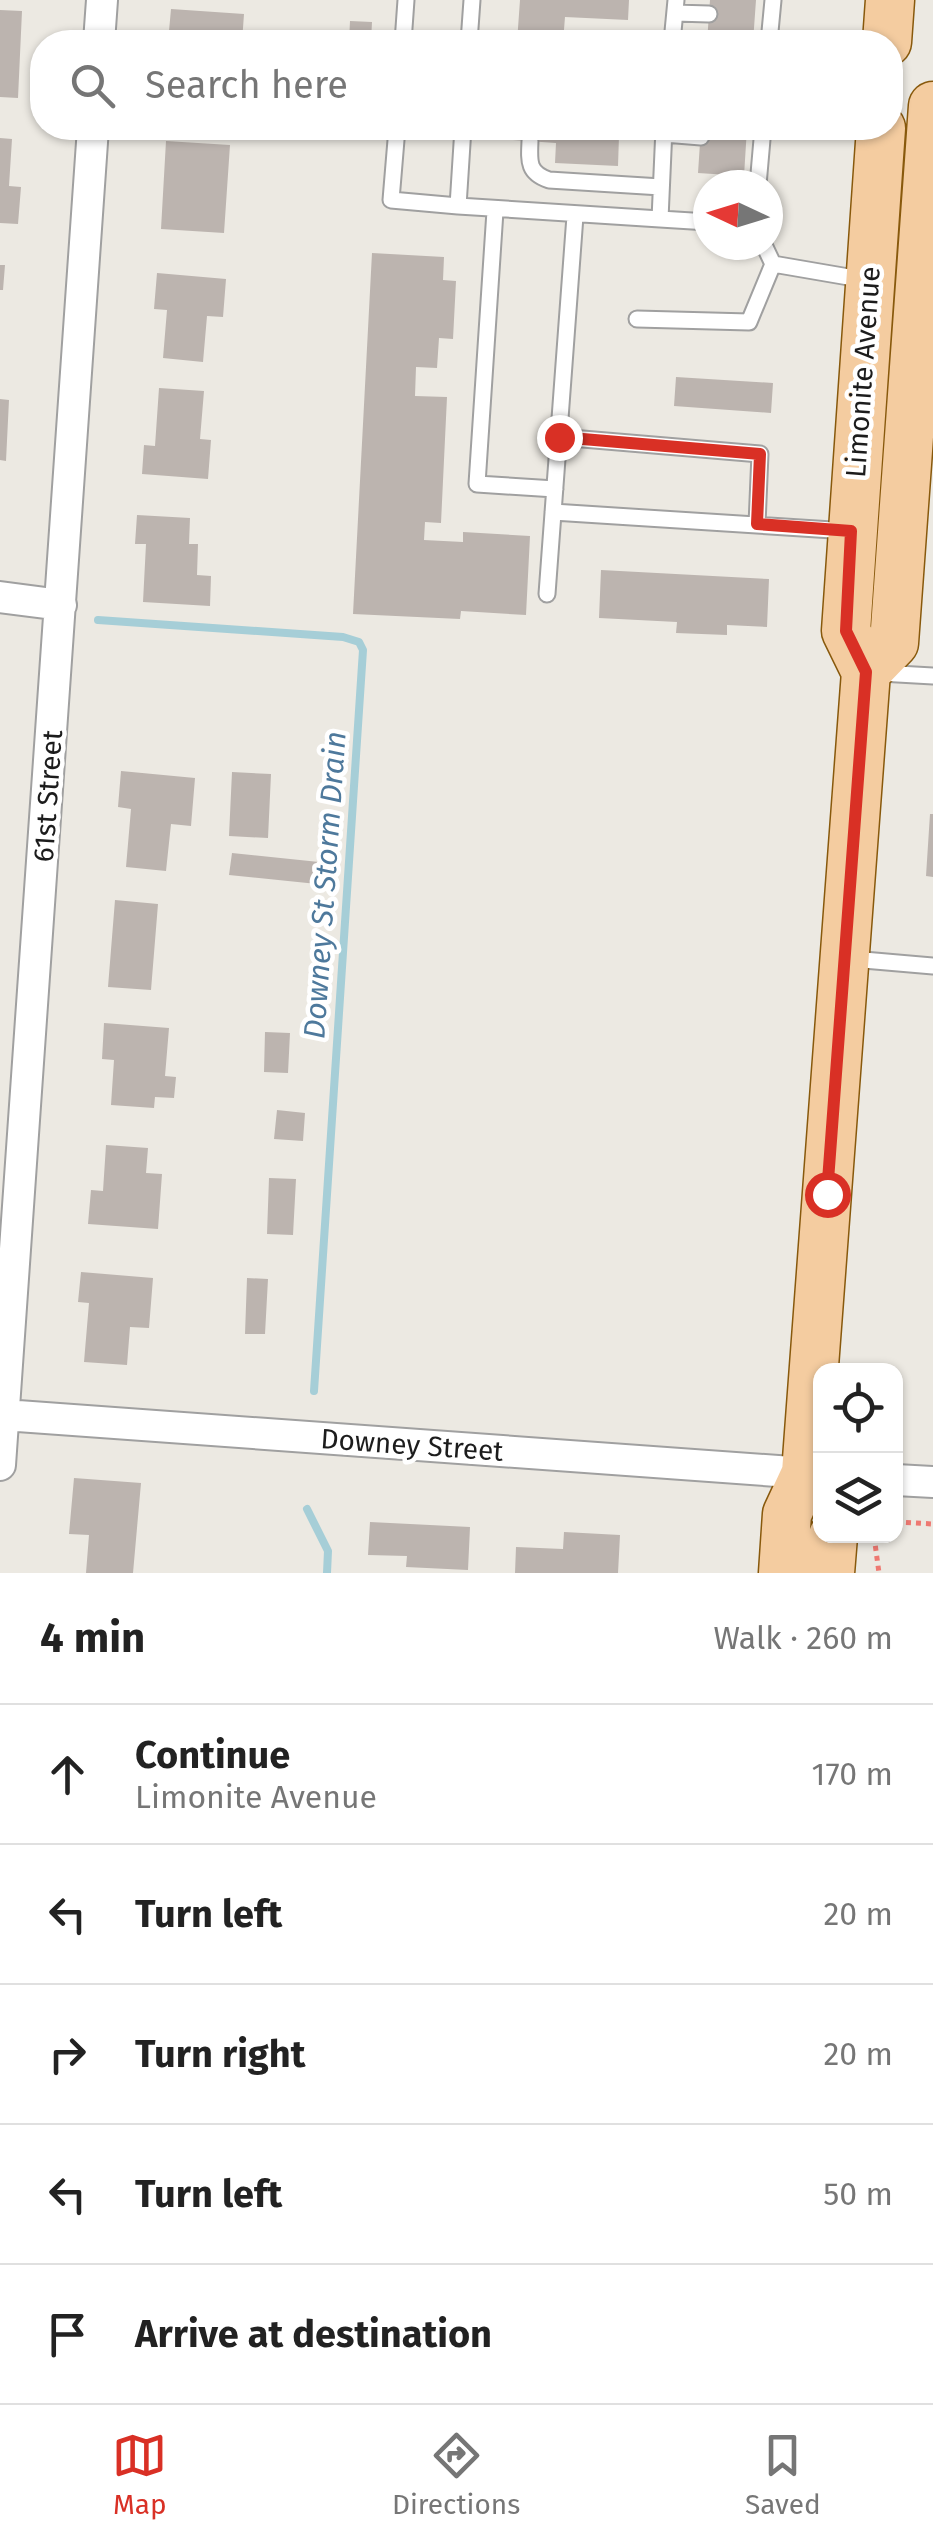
<!DOCTYPE html>
<html lang="en">
<head>
<meta charset="utf-8">
<style>
  :root { --surface:#fff; --page:#f2f2f2; --text:#222; --muted:#767676; --line:#e0e0e0; --accent:#d93025 }
  body { margin:0; font-family:"Fira Sans",sans-serif; background:var(--page); color:var(--text) }
  .controls { position:absolute; right:30px; bottom:30px; display:grid; overflow:hidden; border-radius:20px; box-shadow:0 2px 8px #0004 }
  .controls button { width:90px; height:90px; display:grid; place-items:center; padding:0; border:0; border-bottom:2px solid var(--line); background:var(--surface); color:var(--text); font:50px sans-serif }
  .compass { position:absolute; left:693px; top:170px; width:90px; height:90px; border-radius:50%; background:var(--surface); box-shadow:0 2px 8px #0004; rotate:274deg }
  .stop { position:absolute; width:30px; height:30px; margin:-22px; border:8px solid #d93025; border-radius:50%; background:#fff }
  .stop.end { background:#d93025; border-color:#fff; box-shadow:0 2px 10px #0008 }
  .list { margin:0; padding:0; list-style:none }
  h2 { display:flex; justify-content:space-between; align-items:center; height:130px; margin:0; padding:0 40px; font-size:42px }
  h2 small { font-size:32px; font-weight:400; color:var(--muted) }
  .list li { display:grid; grid-template-columns:65px 1fr auto; gap:30px; align-items:center; box-sizing:border-box; height:140px; padding:0 40px; border-top:2px solid var(--line) }
  .list b { display:block; font-size:38px; white-space:nowrap }
  .list p { margin:0; font-size:32px; white-space:nowrap; color:var(--muted) }
  .list em { font-size:32px; font-style:normal; color:var(--muted) }
  .icon { flex:none; width:55px; height:55px; fill:none; stroke:currentColor; stroke-width:2; stroke-linecap:round; stroke-linejoin:round }
  .map { position:relative; flex:none; width:933px; height:1573px; overflow:hidden }
  .search { position:absolute; background:var(--surface); box-shadow:0 2px 8px #0004; left:30px; right:30px; top:30px; height:110px; display:flex; align-items:center; gap:25px; box-sizing:border-box; padding:0 35px; border-radius:40px; color:var(--muted); font-size:38px }
  .sheet { height:830px; background:var(--surface) }
  nav { display:flex; justify-content:space-around; align-items:center; box-sizing:border-box; height:140px; border-top:2px solid var(--line); background:var(--surface); font-size:28px; color:var(--muted) }
  nav a { display:grid; justify-items:center; gap:5px }
  nav .on { color:var(--accent) }
  .map>svg:first-child { display:block }
</style>
</head>
<body>
<div class="map">
<svg width="933" height="1573" viewBox="0 0 933 1573">
  <rect width="100%" height="100%" fill="#ece9e2"/>
  <g fill="none" stroke-linecap="round" stroke-linejoin="round">
    <!-- stream -->
    <path stroke="#a6ced7" stroke-width="8" d="M 98,620 L 343,637 L 359,642 L 363,650 L 314,1391
      M 307,1509 L 328,1551 L 327,1573"/>
  </g>
  <!-- building -->
  <path fill="#bcb4af" d="M 520,0 L 629,0 L 628,20 L 565,17 L 563,42 L 517,42 Z
    M 710,0 L 756,0 L 753,42 L 707,42 Z
    M 171,9 L 244,14 L 242,42 L 168,42 Z
    M 0,10 L 22,11 L 18,98 L 0,97 Z
    M 350,21 L 372,22 L 371,42 L 349,42 Z
    M 513,128 L 559,128 L 559,133 L 619,136 L 618,166 L 555,163 L 556,143 L 513,140 Z
    M 701,128 L 747,128 L 744,176 L 698,173 Z
    M 0,138 L 12,139 L 9,186 L 21,187 L 18,224 L 0,223 Z
    M 166,141 L 230,145 L 224,233 L 161,229 Z
    M 372,253 L 444,257 L 443,280 L 456,281 L 453,339 L 439,338 L 437,368 L 416,367 L 415,396 L 447,397 L 441,523 L 425,522 L 424,540 L 463,542 L 463,532 L 530,536 L 526,615 L 461,611 L 460,619 L 353,614 Z
    M 0,265 L 5,265 L 3,290 L 0,290 Z
    M 157,273 L 226,279 L 223,317 L 207,316 L 203,362 L 163,358 L 167,310 L 154,309 Z
    M 676,377 L 773,383 L 771,413 L 674,406 Z
    M 159,388 L 204,391 L 200,439 L 211,440 L 208,479 L 142,474 L 144,445 L 155,446 Z
    M 0,399 L 9,400 L 6,461 L 0,460 Z
    M 137,515 L 190,518 L 189,544 L 198,544 L 197,575 L 211,576 L 210,606 L 143,602 L 146,544 L 135,544 Z
    M 601,570 L 769,579 L 767,627 L 727,625 L 727,635 L 676,633 L 677,622 L 599,618 Z
    M 121,771 L 195,778 L 191,826 L 171,824 L 166,871 L 126,867 L 131,809 L 118,807 Z
    M 232,772 L 271,774 L 268,838 L 229,836 Z
    M 930,814 L 933,814 L 933,877 L 926,876 Z
    M 232,853 L 319,862 L 317,884 L 229,875 Z
    M 115,900 L 158,904 L 151,990 L 108,987 Z
    M 104,1023 L 169,1028 L 165,1076 L 176,1077 L 174,1098 L 155,1097 L 154,1108 L 111,1105 L 114,1060 L 102,1059 Z
    M 265,1032 L 290,1033 L 288,1073 L 264,1072 Z
    M 277,1110 L 305,1113 L 303,1141 L 274,1139 Z
    M 106,1145 L 148,1148 L 146,1173 L 162,1174 L 158,1229 L 88,1224 L 91,1190 L 103,1191 Z
    M 269,1178 L 296,1179 L 293,1235 L 267,1234 Z
    M 81,1272 L 153,1278 L 149,1328 L 130,1327 L 127,1365 L 84,1362 L 89,1303 L 78,1302 Z
    M 247,1278 L 268,1279 L 265,1334 L 245,1334 Z
    M 74,1478 L 141,1483 L 133,1573 L 86,1573 L 89,1535 L 69,1534 Z
    M 370,1522 L 470,1527 L 468,1570 L 406,1567 L 407,1556 L 368,1555 Z
    M 564,1532 L 620,1535 L 618,1573 L 515,1573 L 516,1547 L 563,1549 Z"/>
  <g fill="none" stroke-linecap="round" stroke-linejoin="round">
    <defs>
      <path id="lane" d="M 675,13 L 709,14
        M 403,42 L 406,0
        M 469,42 L 472,0
        M 672,42 L 676,0
        M 769,42 L 773,0
        M 397,128 L 391,200 L 458,206
        M 463,128 L 458,206 L 660,219 L 664,128
        M 664,134 L 701,137
        M 530,141 C 529,162 528,173 549,180 L 661,187
        M 758,185 L 763,128
        M 495,211 L 477,484 L 555,489
        M 660,219 L 708,222
        M 764,245 L 773,264 L 866,280
        M 637,319 L 749,322 L 773,264
        M 559,437 L 760,454 L 757,524
        M 553,512 L 848,531
        M 547,594 L 575,216
        M 880,673 L 933,676
        M 852,959 L 933,966"/>
      <path id="street" d="M 99,42 L 102,0
        M 0,597 L 61,605
        M 4,1415 L 819,1474
        M 0,1465 L 93,128
        M 896,1480 L 933,1482"/>
      <path id="primary" d="M 887,42 L 890,0
        M 866,672 L 894,643 L 933,106
        M 783,1573 L 787,1514 L 806,1473 L 866,672 L 846,631 L 881,128
        M 830,1573 L 833,1536"/>
    </defs>
    <!-- lane casing -->
    <use href="#lane" stroke="#a0a0a0" stroke-width="19"/>
    <!-- street casing -->
    <use href="#street" stroke="#a0a0a0" stroke-width="34"/>
    <!-- primary casing -->
    <use href="#primary" stroke="#88590c" stroke-width="51"/>
    <!-- path -->
    <path stroke="#ee7972" stroke-width="5" stroke-dasharray="5 5" stroke-linecap="butt" d="M 896,1522 L 933,1524
      M 874,1536 L 879,1573"/>
    <!-- lane -->
    <use href="#lane" stroke="#fff" stroke-width="15"/>
    <!-- street -->
    <use href="#street" stroke="#fff" stroke-width="30"/>
    <!-- primary -->
    <use href="#primary" stroke="#f4cca0" stroke-width="48"/>
  </g>
  <g fill="none" stroke-linecap="round" stroke-linejoin="round">
    <!-- route -->
    <path stroke="#d93025" stroke-width="12" d="M 559,437 L 760,454 L 757,524 L 851,531 L 846,631 L 866,672 L 827,1194"/>
  </g>
  <g text-anchor="middle" dominant-baseline="central" stroke-width="9" stroke-linejoin="round" paint-order="stroke">
    <!-- street labels -->
    <g font-size="28" fill="#1c1c1c" stroke="#fff">
      <text transform="translate(863 372) rotate(-86)">Limonite Avenue</text>
      <text transform="translate(48 796) rotate(-86)">61st Street</text>
      <text transform="translate(412 1445) rotate(4)">Downey Street</text>
    </g>
    <!-- water labels -->
    <g font-size="30" font-style="italic" fill="#4e799c" stroke="#fff">
      <text transform="translate(325 885) rotate(-86)">Downey St Storm Drain</text>
    </g>
  </g>
</svg>
<div class="controls">
<button><svg class="icon" aria-label="locate" viewBox="0 0 24 24"><circle cx="12" cy="12" r="6"/><path d="M12 2v4M12 18v4M2 12h4M18 12h4"/></svg></button>
<button><svg class="icon" aria-label="layers" viewBox="0 0 24 24"><path d="M12 4l9 5-9 5-9-5zM3 14l9 5 9-5"/></svg></button>
</div>
<svg class="compass" viewBox="-18 -18 36 36"><path d="M0-13l5 13h-10z" fill="#e53935"/><path d="M0 13l5-13h-10z" fill="#767676"/></svg>
<div class="stop" style="left:827px;top:1194px"></div>
<div class="stop end" style="left:559px;top:437px"></div>
<div class="search"><svg class="icon" aria-label="search" viewBox="0 0 24 24"><circle cx="10" cy="10" r="6"/><path d="M15 15l6 6"/></svg>Search here</div>
</div>
<section class="sheet">
<h2>4 min<small>Walk · 260 m</small></h2>
<ul class="list">
<li><svg class="icon" aria-label="ahead" viewBox="0 0 24 24"><path d="M12 20V5M6 11l6-6 6 6"/></svg><div><b>Continue</b><p>Limonite Avenue</p></div><em>170 m</em></li>
<li><svg class="icon" aria-label="left" viewBox="0 0 24 24"><path d="M17 20v-9H6M10 6l-5 5 5 5"/></svg><div><b>Turn left</b></div><em>20 m</em></li>
<li><svg class="icon" aria-label="right" viewBox="0 0 24 24"><path d="M7 20v-9h11M14 6l5 5-5 5"/></svg><div><b>Turn right</b></div><em>20 m</em></li>
<li><svg class="icon" aria-label="left" viewBox="0 0 24 24"><path d="M17 20v-9H6M10 6l-5 5 5 5"/></svg><div><b>Turn left</b></div><em>50 m</em></li>
<li><svg class="icon" aria-label="arrive" viewBox="0 0 24 24"><path d="M6 21V4h12l-3 4 3 4H6"/></svg><div><b>Arrive at destination</b></div></li>
</ul>
</section>
<nav>
<a class="on"><svg class="icon" aria-label="map" viewBox="0 0 24 24"><path d="M3 6l6-2 6 2 6-2v14l-6 2-6-2-6 2zM9 4v14M15 6v14"/></svg>Map</a>
<a><svg class="icon" aria-label="directions" viewBox="0 0 24 24"><path d="M12 3l9 9-9 9-9-9zM9 14v-3h6M13 9l2 2-2 2"/></svg>Directions</a>
<a><svg class="icon" aria-label="saved" viewBox="0 0 24 24"><path d="M7 4h10v16l-5-4-5 4z"/></svg>Saved</a>
</nav>
</body>
</html>
